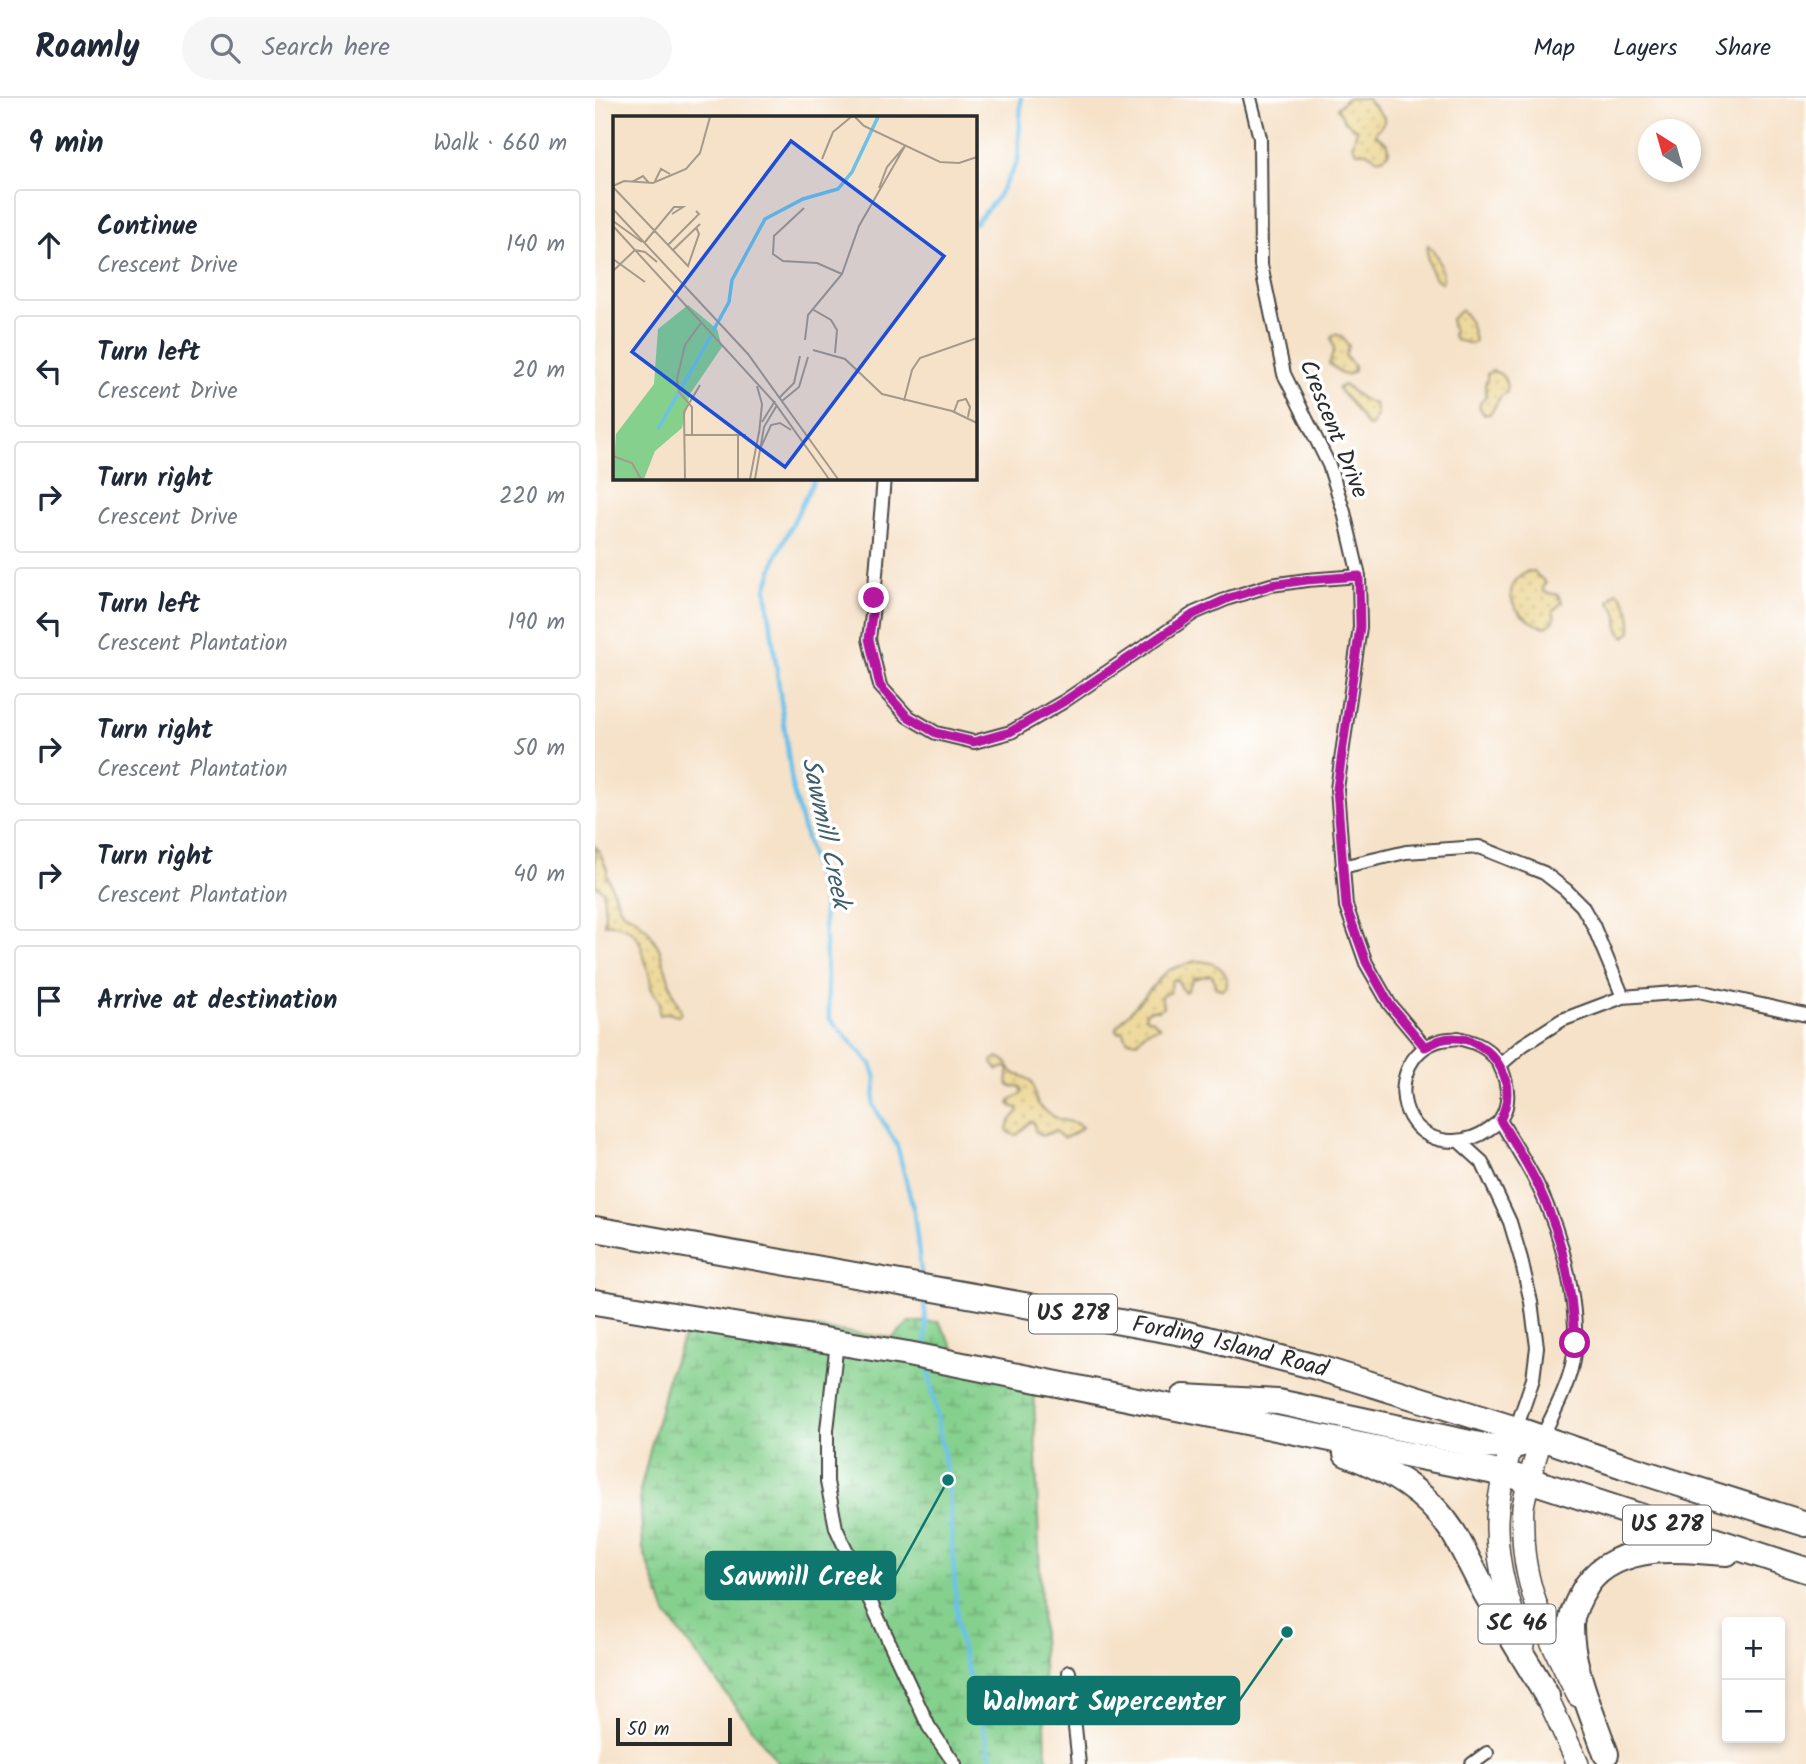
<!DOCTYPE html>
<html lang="en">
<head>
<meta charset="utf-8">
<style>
  :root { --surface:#fff; --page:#f6f6f7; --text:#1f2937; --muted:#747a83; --line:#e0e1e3 }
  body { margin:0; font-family:Kalam,sans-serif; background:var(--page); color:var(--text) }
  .controls { position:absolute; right:21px; bottom:21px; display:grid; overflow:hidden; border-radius:7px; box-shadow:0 4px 10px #0003 }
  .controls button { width:63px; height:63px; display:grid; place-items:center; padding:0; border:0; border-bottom:2px solid var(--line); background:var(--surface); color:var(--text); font:35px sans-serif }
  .compass { position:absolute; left:1043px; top:21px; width:63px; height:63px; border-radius:50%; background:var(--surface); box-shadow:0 4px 10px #0003; rotate:323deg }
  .scale { position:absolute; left:21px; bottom:18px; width:116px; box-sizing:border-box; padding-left:7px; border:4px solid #2b2b2b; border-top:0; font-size:19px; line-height:24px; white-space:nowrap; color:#2b2b2b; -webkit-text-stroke:5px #fff; paint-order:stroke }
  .stop { position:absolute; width:21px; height:21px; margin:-16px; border:5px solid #b5179e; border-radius:50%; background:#fff }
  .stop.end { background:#b5179e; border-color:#fff; box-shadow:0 2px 7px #0008 }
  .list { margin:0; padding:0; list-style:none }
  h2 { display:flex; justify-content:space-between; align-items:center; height:91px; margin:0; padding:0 28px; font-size:30px }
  h2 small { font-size:23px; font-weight:400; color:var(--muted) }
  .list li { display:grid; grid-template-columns:46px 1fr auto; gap:21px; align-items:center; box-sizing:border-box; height:112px; margin:0 14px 14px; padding:0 14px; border:2px solid var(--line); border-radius:7px }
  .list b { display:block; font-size:26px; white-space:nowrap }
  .list p { margin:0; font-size:23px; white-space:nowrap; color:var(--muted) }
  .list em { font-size:23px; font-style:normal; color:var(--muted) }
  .icon { flex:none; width:38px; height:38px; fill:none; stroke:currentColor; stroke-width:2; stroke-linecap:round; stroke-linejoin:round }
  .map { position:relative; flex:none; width:1211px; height:1666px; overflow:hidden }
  header { display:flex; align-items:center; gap:42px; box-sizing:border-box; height:98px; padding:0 35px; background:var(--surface); border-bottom:2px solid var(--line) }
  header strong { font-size:33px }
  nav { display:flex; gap:38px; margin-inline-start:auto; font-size:24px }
  .search { width:490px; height:63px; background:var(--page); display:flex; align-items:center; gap:18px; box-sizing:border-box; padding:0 24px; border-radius:38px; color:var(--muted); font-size:26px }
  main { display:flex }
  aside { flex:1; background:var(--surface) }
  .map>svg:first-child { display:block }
</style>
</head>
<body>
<header>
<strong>Roamly</strong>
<div class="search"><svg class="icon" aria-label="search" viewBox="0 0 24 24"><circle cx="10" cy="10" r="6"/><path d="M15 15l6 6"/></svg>Search here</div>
<nav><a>Map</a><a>Layers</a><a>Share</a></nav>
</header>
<main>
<aside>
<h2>9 min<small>Walk · 660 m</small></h2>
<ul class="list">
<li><svg class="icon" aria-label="ahead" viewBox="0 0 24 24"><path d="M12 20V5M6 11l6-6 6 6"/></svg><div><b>Continue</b><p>Crescent Drive</p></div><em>140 m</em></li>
<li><svg class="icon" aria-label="left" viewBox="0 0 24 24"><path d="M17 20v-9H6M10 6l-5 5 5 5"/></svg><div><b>Turn left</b><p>Crescent Drive</p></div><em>20 m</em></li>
<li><svg class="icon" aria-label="right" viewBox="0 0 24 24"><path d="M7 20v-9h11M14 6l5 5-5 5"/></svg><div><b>Turn right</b><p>Crescent Drive</p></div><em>220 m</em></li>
<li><svg class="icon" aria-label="left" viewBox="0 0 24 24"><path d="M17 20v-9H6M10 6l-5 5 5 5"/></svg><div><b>Turn left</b><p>Crescent Plantation</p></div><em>190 m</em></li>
<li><svg class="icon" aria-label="right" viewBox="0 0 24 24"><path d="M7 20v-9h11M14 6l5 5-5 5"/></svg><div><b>Turn right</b><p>Crescent Plantation</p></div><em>50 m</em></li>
<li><svg class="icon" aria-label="right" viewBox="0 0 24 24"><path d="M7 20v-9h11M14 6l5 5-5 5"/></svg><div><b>Turn right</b><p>Crescent Plantation</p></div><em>40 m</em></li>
<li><svg class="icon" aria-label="arrive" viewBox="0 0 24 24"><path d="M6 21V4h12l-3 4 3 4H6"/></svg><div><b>Arrive at destination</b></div></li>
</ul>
</aside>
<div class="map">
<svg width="1211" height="1666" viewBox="0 0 1211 1666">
  <defs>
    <pattern id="wetland-marsh" width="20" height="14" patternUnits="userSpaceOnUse" patternTransform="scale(1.75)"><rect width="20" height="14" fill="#85d08d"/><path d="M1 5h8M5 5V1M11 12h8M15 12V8" fill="none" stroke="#6da973"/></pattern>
    <pattern id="sand-dots" width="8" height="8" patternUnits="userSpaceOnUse" patternTransform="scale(1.75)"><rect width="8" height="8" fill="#eeda9e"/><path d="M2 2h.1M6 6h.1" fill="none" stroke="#cb8" stroke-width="1.8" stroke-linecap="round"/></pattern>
  </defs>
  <rect width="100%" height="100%" fill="#fff"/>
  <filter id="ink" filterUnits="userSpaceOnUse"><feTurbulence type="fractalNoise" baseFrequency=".0143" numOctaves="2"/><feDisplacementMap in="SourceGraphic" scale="14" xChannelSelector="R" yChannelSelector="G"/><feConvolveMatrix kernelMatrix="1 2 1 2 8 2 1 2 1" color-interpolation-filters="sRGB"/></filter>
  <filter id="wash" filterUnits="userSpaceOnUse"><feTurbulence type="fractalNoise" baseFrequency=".00686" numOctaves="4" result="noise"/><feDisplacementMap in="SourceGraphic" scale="28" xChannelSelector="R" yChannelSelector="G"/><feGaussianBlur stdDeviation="1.57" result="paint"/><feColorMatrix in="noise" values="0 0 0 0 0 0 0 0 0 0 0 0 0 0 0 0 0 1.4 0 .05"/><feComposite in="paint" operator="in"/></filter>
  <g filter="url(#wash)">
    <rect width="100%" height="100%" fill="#f6e2c9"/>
    <!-- wetland -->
    <path fill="url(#wetland-marsh)" stroke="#587e5c" stroke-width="2" d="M 105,1216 L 298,1240 L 314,1224 L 344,1224 L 361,1253 L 420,1271 L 439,1298 L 451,1657 L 455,1666 L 184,1666 L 71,1516 L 48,1451 L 45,1393 L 74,1275 L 95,1224 Z"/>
    <!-- sand -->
    <path fill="url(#sand-dots)" stroke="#8c8264" stroke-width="2" d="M 752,0 L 773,0 L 774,3 L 789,19 L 789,24 L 780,36 L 793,46 L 794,53 L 790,59 L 783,61 L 771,54 L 762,54 L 757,48 L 762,32 L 750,23 L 742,10 Z
      M 833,147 C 842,154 850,175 847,185 C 835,179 830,160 833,147 Z
      M 866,212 C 874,219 878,232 880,243 L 877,246 L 860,242 L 858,237 L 859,232 L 856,228 L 856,221 Z
      M 740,236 L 746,238 L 754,248 L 750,258 L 759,268 L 759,273 L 752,277 L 746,276 C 743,271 738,270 734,266 L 739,252 L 736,240 Z
      M 897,273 C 909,275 912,282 912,294 L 906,298 L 895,316 L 889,316 C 882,309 884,304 891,298 L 890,286 L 892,282 L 892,276 Z
      M 749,287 L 769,302 L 780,306 L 782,317 L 777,328 L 773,329 C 766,321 762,312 755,304 C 750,298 746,296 743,290 Z
      M 933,473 L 939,474 L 951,485 L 948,490 L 949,494 L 963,497 L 967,504 L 958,513 L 960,520 L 958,524 L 951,529 C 922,523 899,491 933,473 Z
      M 1023,494 C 1034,505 1037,518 1036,533 L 1030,539 C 1018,530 1027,523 1021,513 C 1019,509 1016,507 1014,503 L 1020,495 Z
      M 0,748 L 5,755 L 12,771 L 12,777 L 24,808 L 28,814 L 39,819 L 53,832 L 64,850 L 79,898 L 85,910 L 86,915 L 83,918 L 73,915 L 65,917 L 64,915 L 65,905 L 56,890 C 56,881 53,871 50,862 C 48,856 47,847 43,841 C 37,830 20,824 9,826 L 10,817 L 8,792 L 0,787 Z
      M 600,863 C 616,863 633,868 632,888 L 628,892 L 620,889 L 618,879 L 615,877 L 598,881 L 592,893 L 589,894 L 583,883 L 580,881 L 577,883 L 575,895 L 569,896 L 566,898 L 568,909 L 564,912 L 555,912 L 551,915 L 550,919 L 553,921 L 558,922 L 565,929 C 552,933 550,931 543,944 L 532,942 L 528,933 L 523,935 L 521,931 L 523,927 L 568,877 L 574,872 Z
      M 403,959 C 415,963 411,969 418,974 C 424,979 432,977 437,986 C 442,995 437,1001 447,1010 C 453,1015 459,1020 466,1022 C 474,1024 480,1023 487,1029 C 481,1035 476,1038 468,1040 L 460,1033 L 447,1038 L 441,1034 L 438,1024 L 435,1023 L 422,1037 C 403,1035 416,1021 423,1014 L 423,1010 L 418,1009 L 414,1006 L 416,1001 L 425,997 L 427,994 L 426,989 L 422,988 L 416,989 C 409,984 415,977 413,970 L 409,969 L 403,972 L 397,965 L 398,962 Z"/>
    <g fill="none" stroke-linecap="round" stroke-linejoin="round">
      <!-- stream -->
      <path stroke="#6bc1e8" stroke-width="4.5" d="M 380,125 L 402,100 L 423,63 L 426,0
        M 220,380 L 182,457 L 171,491 L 198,693 L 228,802 L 234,920 L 276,966 L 281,980 L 278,1007 L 302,1047 L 319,1114 L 327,1182
        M 328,1198 L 331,1223 L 331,1252
        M 333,1268 L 353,1382 L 363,1536 L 398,1666"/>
    </g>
  </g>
  <g filter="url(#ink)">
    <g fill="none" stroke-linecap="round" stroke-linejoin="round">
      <defs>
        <path id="street" d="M 655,0 L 665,40 L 666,167 L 689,276 L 734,367 L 749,414 L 764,478 L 765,529 L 742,691 L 751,808 L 771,865 L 795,907 L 830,949
          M 289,380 L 279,500 L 274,541 L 285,588 L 312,618 L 341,635 L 379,644 L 416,634 L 468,604 L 599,515 L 634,500 L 676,487 L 712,482 L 764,478
          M 747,769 L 811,754 L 884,749 L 949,775 L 971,792 L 987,808 L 998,827 L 1028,899
          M 863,940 C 874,943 883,945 892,952 C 910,966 919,1000 906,1020 C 904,1025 898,1028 894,1031 C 869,1049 832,1048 815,1019 C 799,990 813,950 847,942 C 852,941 858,941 863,940 Z
          M 905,967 L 928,947 L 967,922 L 1028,899 L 1104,893 L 1211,917
          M 905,1022 C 922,1051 942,1081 954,1113 C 971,1154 988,1227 976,1271 C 970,1295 957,1318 946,1341
          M 865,1044 L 887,1064 L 915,1124 L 926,1161 L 936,1204 L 942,1249 L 938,1281 L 921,1331
          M 242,1244 L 232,1332 L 232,1384 L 241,1430 L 334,1629 L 360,1666
          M 474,1574 L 484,1666
          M 877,1666 L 892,1655"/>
        <path id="primary" d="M 920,1333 C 913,1363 901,1399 902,1430 C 902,1470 915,1510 929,1547
          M 946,1341 C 940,1363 932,1385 928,1409 C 927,1417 928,1427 928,1436 C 929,1495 957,1547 983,1598
          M 945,1583 L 983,1666"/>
        <g id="highway">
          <path id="s1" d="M 0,1131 L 593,1236 L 721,1269 L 921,1331 L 1028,1368 L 1211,1426"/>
          <path d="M 0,1204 L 313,1256 L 910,1376 L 934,1382 L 1211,1472"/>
          <path d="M 589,1299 L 683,1304 L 889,1348 L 916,1349 L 946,1341"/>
          <path d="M 751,1356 C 794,1372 832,1394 858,1434 C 870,1454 880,1476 891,1496 C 911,1531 932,1564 952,1598"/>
          <path d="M 1011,1656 C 998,1618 975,1567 976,1527 C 977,1513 985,1498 992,1487 C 1006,1466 1032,1456 1057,1453 C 1081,1450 1107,1454 1132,1455"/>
        </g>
      </defs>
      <!-- street casing -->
      <use href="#street" stroke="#494643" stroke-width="16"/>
      <!-- primary casing -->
      <use href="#primary" stroke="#494643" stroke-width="24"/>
      <!-- highway casing -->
      <use href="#highway" stroke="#494643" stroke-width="28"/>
      <!-- street -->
      <use href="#street" stroke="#fff" stroke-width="12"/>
      <!-- primary -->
      <use href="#primary" stroke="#fff" stroke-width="21"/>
      <!-- highway -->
      <use href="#highway" stroke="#fff" stroke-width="24"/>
    </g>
  </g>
  <g fill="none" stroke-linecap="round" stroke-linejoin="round" filter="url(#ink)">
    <!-- route -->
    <path stroke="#b5179e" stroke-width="9" d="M 279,500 L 274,541 L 285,588 L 312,618 L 341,635 L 379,644 L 415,634 L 468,604 L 599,516 L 634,500 L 676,487 L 712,482 L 764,478 L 765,529 L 742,691 L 751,808 L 771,864 L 795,907 L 830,949 C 835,947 840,944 845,942 C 879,932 913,962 912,996 C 912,1005 909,1014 905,1022 C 923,1051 942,1081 954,1113 C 971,1155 978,1200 980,1245"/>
  </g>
  <g text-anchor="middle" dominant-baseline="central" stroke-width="7" stroke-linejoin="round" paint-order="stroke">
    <!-- shield labels -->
    <g fill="#fff" stroke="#6b6b6b" stroke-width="2">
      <rect x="434" y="1196.5" width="88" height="39" rx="5"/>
      <rect x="1028" y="1407.5" width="88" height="39" rx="5"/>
      <rect x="883.5" y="1506.5" width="77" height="39" rx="5"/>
    </g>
    <g font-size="23" font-weight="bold" fill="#2b2b2b">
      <text x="478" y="1216">US 278</text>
      <text x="1072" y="1427">US 278</text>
      <text x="922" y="1526">SC 46</text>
    </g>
    <!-- street labels -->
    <g font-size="24" fill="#2b2b2b" stroke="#fff">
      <text transform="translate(738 331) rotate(68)">Crescent Drive</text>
      <text stroke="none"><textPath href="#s1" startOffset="646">Fording Island Road</textPath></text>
    </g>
    <!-- water labels -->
    <g font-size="26" font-style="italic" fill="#41606d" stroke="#fff">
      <text transform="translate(230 735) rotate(78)">Sawmill Creek</text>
    </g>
  </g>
  <!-- overview -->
  <g transform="translate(18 18)">
    <rect width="364" height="364" fill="#f6e2c9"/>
    <path d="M 75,189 L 104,213 L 109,231 L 77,278 L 69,312 L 42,335 L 31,363 L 0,363 L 3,318 L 41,268 L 45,213 Z" fill="#85d08d"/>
    <path fill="none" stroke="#6bc1e8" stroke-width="3.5" d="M 100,215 L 116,186 L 119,164 L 152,103 L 190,83 L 225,73 L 239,56 L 265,1M 45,313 L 98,220"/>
    <path fill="none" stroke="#a5998a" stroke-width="2" d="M 242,1 L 251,10 L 327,46 L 346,47 L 364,41M 209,43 L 220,16 L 238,1M 42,65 L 48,53 L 57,58M 19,66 L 30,60 L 36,67M 0,70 L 11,65 L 40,67 L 73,53 L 87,37 L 97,1M 0,71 L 75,150 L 86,118 L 83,111M 266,72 L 274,51 L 292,30M 191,92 L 161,120 L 160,138 L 170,145 L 204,147 L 229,158M 0,93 L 135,238 L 225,363M 0,105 L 29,126M 0,110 L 161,286 L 216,363M 32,126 L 61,91 L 70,91 L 59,98M 55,129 L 86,98 L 83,95M 22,134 L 32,136 L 44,146M 60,134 L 87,108M 0,143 L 32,166M 0,155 L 22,134M 199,193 L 218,204 L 224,214 L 222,237M 192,224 L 195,199 L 229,158 L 246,110 L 292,30M 200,234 L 232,243 L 269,278 L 339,295 L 364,307M 144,270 L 149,288 L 146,318M 167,281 L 181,267 L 187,240M 169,285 L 186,271 L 195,241M 291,285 L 299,254 L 307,242 L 364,222M 341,296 L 345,285 L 353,283 L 357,291 L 355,301M 149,306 L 162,285M 72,319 L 133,319M 79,319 L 79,291 L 66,276 L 64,263 L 72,229 L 88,207M 125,319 L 125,363M 148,331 L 158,309 L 167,307 L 178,314M 0,340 L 19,347 L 28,363M 72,363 L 71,296 L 87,269M 137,363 L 146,316M 142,363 L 151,311 L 164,289"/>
    <path fill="#1d4ed8" fill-opacity="0.15" stroke="#1d4ed8" stroke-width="3.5" d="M 178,25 L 331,140 L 172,351 L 19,236 Z"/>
    <rect width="364" height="364" fill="none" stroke="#2b2b2b" stroke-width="3.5"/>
  </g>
  <!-- callouts -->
  <path fill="none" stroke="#0f766e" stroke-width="2.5" d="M353 1382L300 1478M692 1534L644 1603"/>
  <g fill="#0f766e" stroke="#fff" stroke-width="2.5">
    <circle cx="353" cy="1382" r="7"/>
    <circle cx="692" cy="1534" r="7"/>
  </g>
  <g fill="#0f766e" stroke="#0f766e" stroke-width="2.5">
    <rect x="111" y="1454" width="189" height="47" rx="7"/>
    <rect x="373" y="1579" width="271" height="47" rx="7"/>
  </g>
  <g font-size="26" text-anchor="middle" font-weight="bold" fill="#fff">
    <text x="206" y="1487">Sawmill Creek</text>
    <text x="509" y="1612">Walmart Supercenter</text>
  </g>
</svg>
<div class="controls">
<button>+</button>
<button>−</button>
</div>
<svg class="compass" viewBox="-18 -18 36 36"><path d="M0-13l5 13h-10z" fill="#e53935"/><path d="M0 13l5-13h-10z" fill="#747a83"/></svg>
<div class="scale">50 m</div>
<div class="stop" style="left:980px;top:1245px"></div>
<div class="stop end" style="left:279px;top:500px"></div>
</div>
</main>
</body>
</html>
